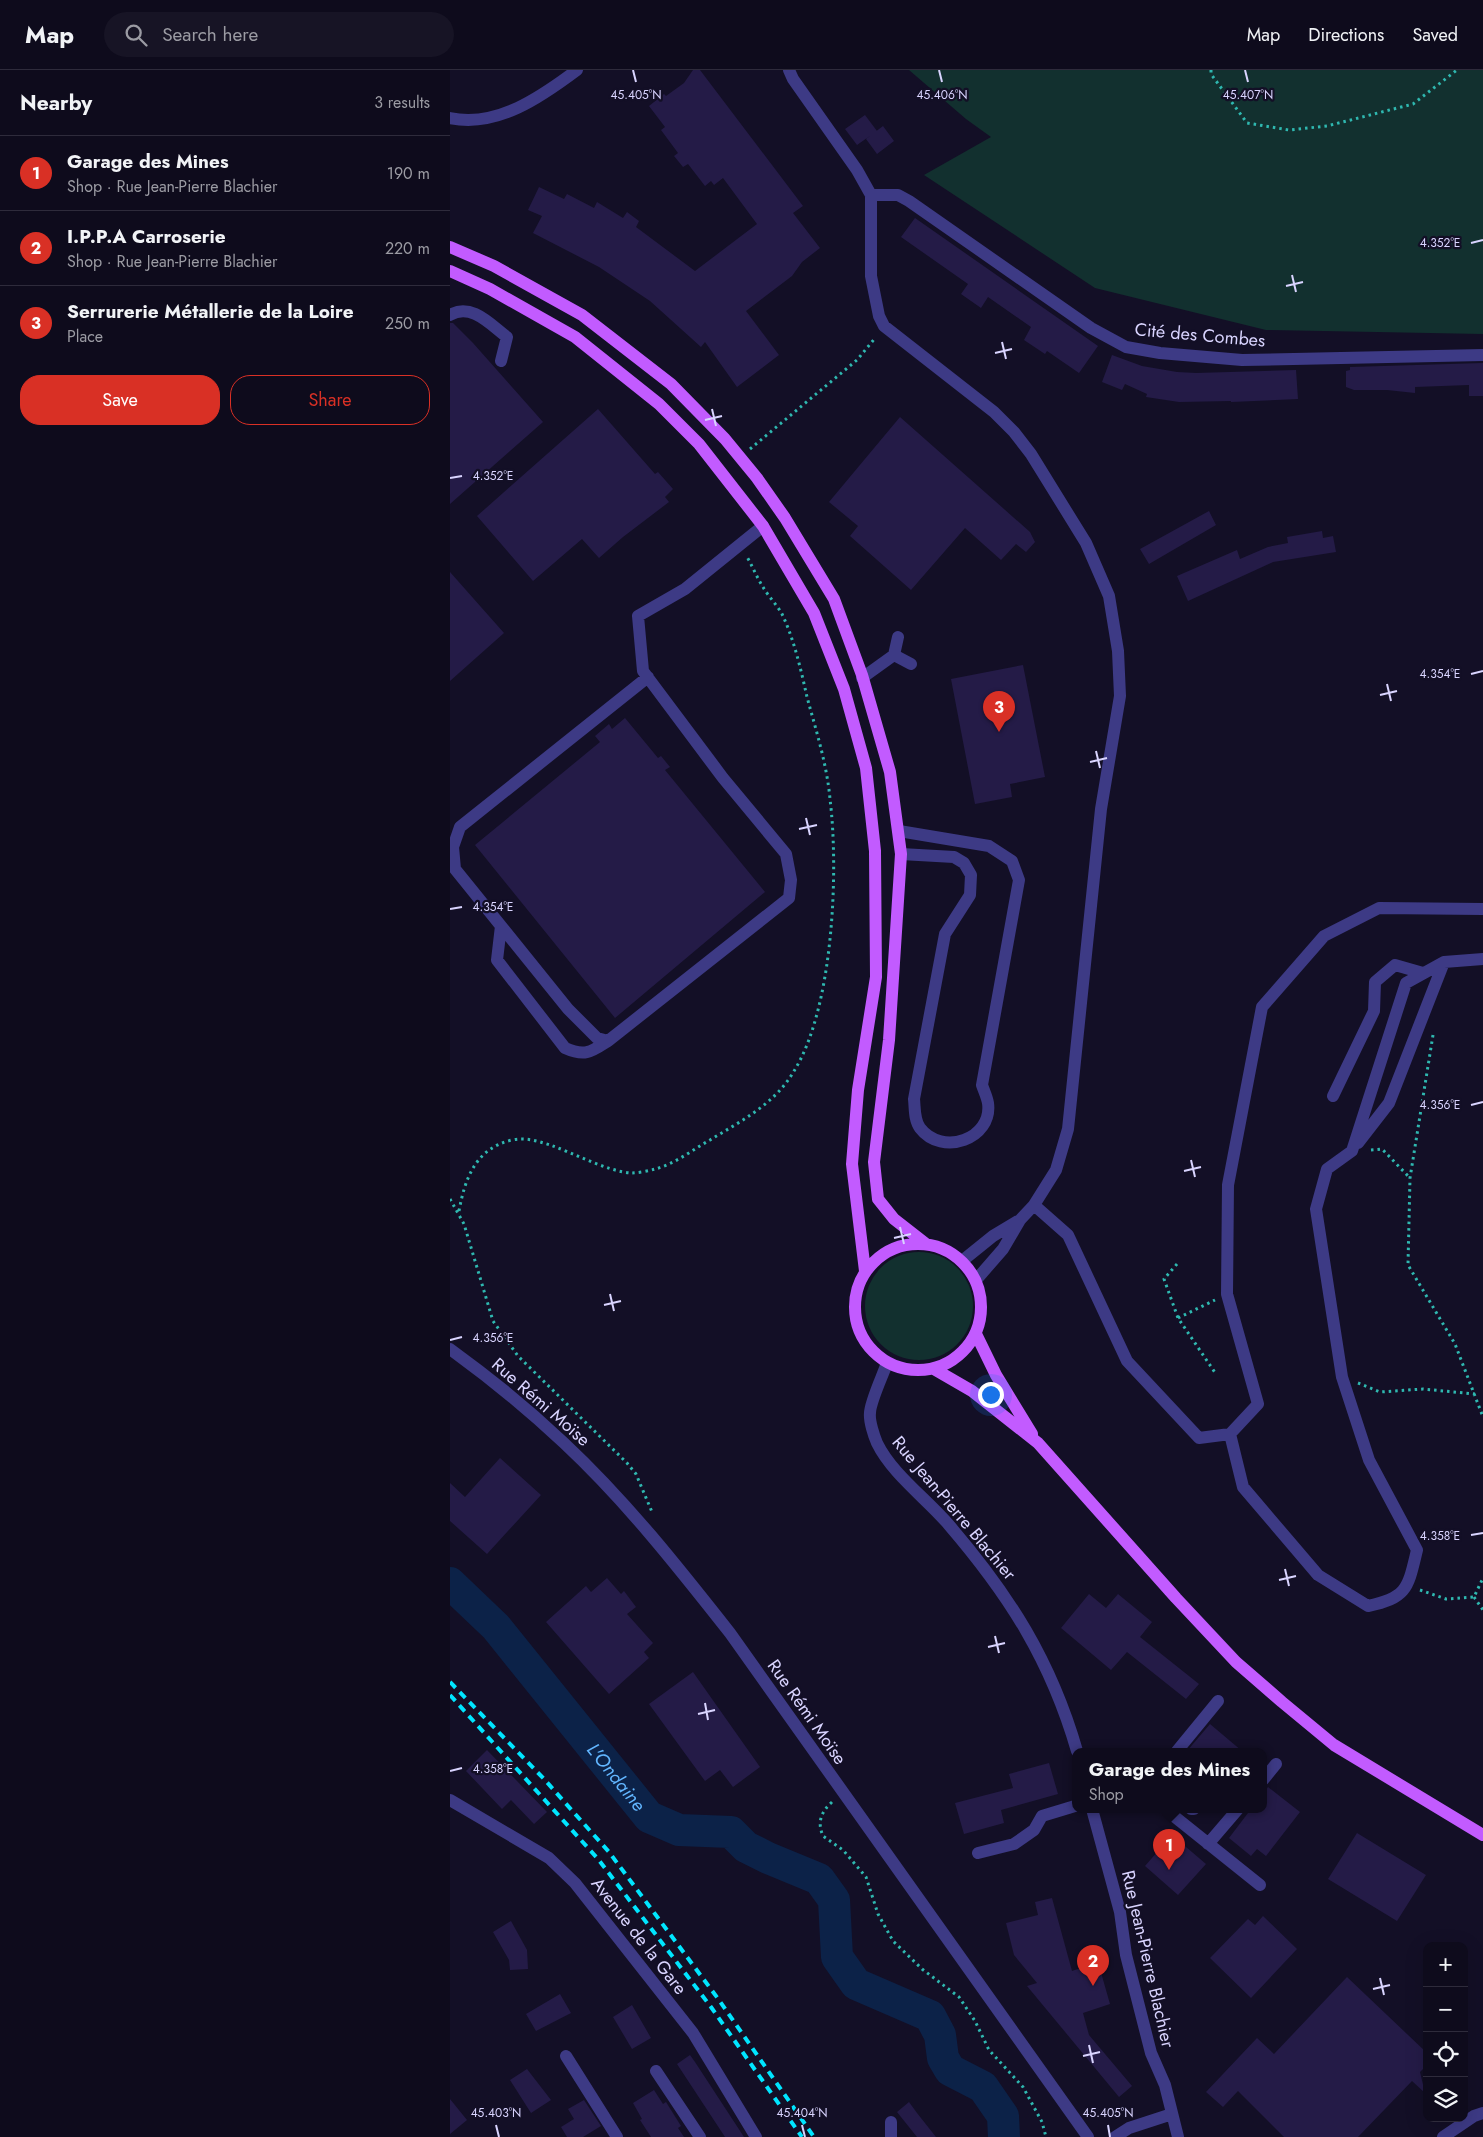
<!DOCTYPE html>
<html lang="en">
<head>
<meta charset="utf-8">
<style>
  :root { --surface:#0e0b1c; --page:#171425; --text:#f1f3f6; --muted:#9b9ba3; --line:#2e2b3b; --accent:#d93025 }
  body { margin:0; font-family:Jost,sans-serif; background:var(--page); color:var(--text) }
  .controls { position:absolute; right:15px; bottom:15px; display:grid; overflow:hidden; border-radius:10px; box-shadow:0 5px 20px #0002 }
  .controls button { width:45px; height:45px; display:grid; place-items:center; padding:0; border:0; border-bottom:1px solid var(--line); background:var(--surface); color:var(--text); font:25px sans-serif }
  .you { position:absolute; left:540px; top:1324px; width:18px; height:18px; margin:-12px; border:4px solid #fff; border-radius:50%; background:#1a73e8; box-shadow:0 0 0 8px #1a73e833 }
  .badge { display:grid; place-items:center; width:32px; height:32px; border-radius:50%; background:var(--accent); color:#fff; font-size:16px; font-weight:700 }
  .pin { position:absolute; translate:-50% -41px; filter:drop-shadow(0 1px 2px #0008) }
  .pin::after { content:''; position:absolute; top:26px; width:18px; height:15px; background:inherit; clip-path:polygon(0 0,100% 0,50% 100%) }
  .popup { position:absolute; left:622px; top:1678px; width:195px; height:65px; box-sizing:border-box; display:grid; place-content:center; border-radius:10px; background:var(--surface); filter:drop-shadow(0 1px 4px #0005); font-size:16px; white-space:nowrap; color:var(--muted) }
  .popup b { font-size:19px; color:var(--text) }
  .popup::after { content:''; position:absolute; left:50%; top:100%; margin-left:-10px; border:10px solid transparent; border-top-color:var(--surface) }
  .list { margin:0; padding:0; list-style:none }
  h2 { display:flex; justify-content:space-between; align-items:center; height:65px; margin:0; padding:0 20px; font-size:21px }
  h2 small { font-size:16px; font-weight:400; color:var(--muted) }
  .list li { display:grid; grid-template-columns:32px 1fr auto; gap:15px; align-items:center; box-sizing:border-box; height:75px; padding:0 20px; border-top:1px solid var(--line) }
  .list b { display:block; font-size:19px; white-space:nowrap }
  .list p { margin:0; font-size:16px; white-space:nowrap; color:var(--muted) }
  .list em { font-size:16px; font-style:normal; color:var(--muted) }
  .actions { display:flex; gap:10px; padding:15px 20px }
  .actions a { flex:1; padding:11px 0; border:1px solid var(--accent); border-radius:20px; text-align:center; font-size:18px; color:var(--accent) }
  .actions .main { background:var(--accent); color:#fff }
  .icon { flex:none; width:28px; height:28px; fill:none; stroke:currentColor; stroke-width:2; stroke-linecap:round; stroke-linejoin:round }
  .map { position:relative; flex:none; width:1033px; height:2067px; overflow:hidden }
  header { display:flex; align-items:center; gap:30px; box-sizing:border-box; height:70px; padding:0 25px; background:var(--surface); border-bottom:1px solid var(--line) }
  header strong { font-size:24px }
  nav { display:flex; gap:28px; margin-inline-start:auto; font-size:18px }
  .search { width:350px; height:45px; background:var(--page); display:flex; align-items:center; gap:12px; box-sizing:border-box; padding:0 18px; border-radius:28px; color:var(--muted); font-size:19px }
  main { display:flex }
  aside { flex:1; background:var(--surface) }
  .map>svg:first-child { display:block }
</style>
</head>
<body>
<header>
<strong>Map</strong>
<div class="search"><svg class="icon" aria-label="search" viewBox="0 0 24 24"><circle cx="10" cy="10" r="6"/><path d="M15 15l6 6"/></svg>Search here</div>
<nav><a>Map</a><a>Directions</a><a>Saved</a></nav>
</header>
<main>
<aside>
<h2>Nearby<small>3 results</small></h2>
<ul class="list">
<li><span class="badge">1</span><div><b>Garage des Mines</b><p>Shop · Rue Jean-Pierre Blachier</p></div><em>190 m</em></li>
<li><span class="badge">2</span><div><b>I.P.P.A Carroserie</b><p>Shop · Rue Jean-Pierre Blachier</p></div><em>220 m</em></li>
<li><span class="badge">3</span><div><b>Serrurerie Métallerie de la Loire</b><p>Place</p></div><em>250 m</em></li>
</ul>
<div class="actions"><a class="main">Save</a><a>Share</a></div>
</aside>
<div class="map">
<svg width="1033" height="2067" viewBox="0 0 1033 2067">
  <rect width="100%" height="100%" fill="#130f26"/>
  <!-- green -->
  <path fill="#12302f" d="M 459,0 L 1033,0 L 1033,264 L 816,260 L 645,218 L 474,105 L 541,67 L 516,49 Z
    M415 1236a54 54 0 1 1 108 0a54 54 0 1 1-108 0Z"/>
  <g fill="none" stroke-linecap="round" stroke-linejoin="round">
    <!-- river -->
    <path stroke="#0c2248" stroke-width="32" id="s1" d="M 0,1513 L 46,1557 L 199,1747 L 229,1760 L 281,1762 L 296,1777 L 318,1788 L 369,1809 L 384,1830 L 387,1887 L 406,1914 L 480,1946 L 490,1965 L 493,1988 L 500,2000 L 533,2017 L 553,2046 L 554,2067"/>
  </g>
  <!-- building -->
  <path fill="#241b47" d="M 243,0 L 250,0 L 353,136 L 343,143 L 370,178 L 352,192 L 342,206 L 296,241 L 329,285 L 287,317 L 255,272 L 251,277 L 200,231 L 149,197 L 83,163 L 92,146 L 78,140 L 89,117 L 114,129 L 117,124 L 144,138 L 147,132 L 173,148 L 177,142 L 189,151 L 186,157 L 245,201 L 307,154 L 273,108 L 264,115 L 261,111 L 255,116 L 238,94 L 233,97 L 224,86 L 228,83 L 211,60 L 215,57 L 199,36 L 214,24 L 216,26 L 234,13 Z
    M 415,45 L 427,61 L 407,75 L 395,59 Z
    M 433,56 L 444,71 L 427,84 L 416,69 Z
    M 465,148 L 648,276 L 629,303 L 597,281 L 595,284 L 574,270 L 581,257 L 538,227 L 531,238 L 511,224 L 518,214 L 451,167 Z
    M 0,253 L 3,253 L 23,273 L 93,352 L 0,434 Z
    M 662,285 L 692,296 L 727,302 L 746,303 L 846,300 L 848,329 L 781,332 L 781,331 L 729,332 L 696,327 L 697,324 L 675,314 L 672,320 L 652,312 Z
    M 1033,293 L 1033,326 L 1019,326 L 1019,315 L 965,317 L 965,323 L 937,320 L 904,320 L 896,317 L 896,301 L 900,300 L 900,297 Z
    M 148,339 L 205,404 L 208,402 L 223,419 L 215,427 L 219,432 L 173,467 L 149,488 L 132,469 L 83,511 L 27,446 Z
    M 450,347 L 580,462 L 585,472 L 576,482 L 566,474 L 551,490 L 515,458 L 461,520 L 400,466 L 408,456 L 379,432 Z
    M 759,441 L 766,455 L 699,494 L 690,479 Z
    M 872,461 L 873,468 L 883,466 L 886,482 L 823,492 L 738,531 L 727,506 L 787,480 L 790,489 L 818,477 L 838,473 L 837,467 Z
    M 0,502 L 54,563 L 0,611 Z
    M 573,595 L 595,707 L 560,714 L 562,727 L 525,734 L 501,609 Z
    M 175,648 L 208,688 L 211,686 L 220,697 L 215,700 L 315,822 L 165,948 L 25,775 L 150,672 L 145,666 L 159,654 L 162,659 Z
    M 50,1388 L 91,1425 L 37,1484 L 0,1451 L 0,1413 L 15,1427 Z
    M 157,1508 L 171,1524 L 174,1521 L 186,1537 L 177,1544 L 203,1573 L 194,1582 L 199,1588 L 159,1624 L 96,1552 L 136,1516 L 141,1522 Z
    M 639,1524 L 656,1538 L 668,1524 L 702,1552 L 690,1567 L 749,1614 L 736,1629 L 677,1582 L 661,1600 L 611,1558 Z
    M 243,1602 L 310,1697 L 283,1717 L 270,1700 L 255,1711 L 199,1634 Z
    M 760,1654 L 792,1681 L 737,1681 Z
    M 37,1680 L 97,1742 L 84,1754 L 61,1730 L 52,1739 L 16,1701 Z
    M 599,1693 L 608,1724 L 551,1740 L 554,1753 L 514,1764 L 505,1733 L 563,1718 L 559,1704 Z
    M 818,1717 L 850,1742 L 816,1786 L 807,1779 L 801,1786 L 779,1768 L 801,1739 L 813,1739 L 813,1724 Z
    M 907,1763 L 976,1805 L 947,1851 L 878,1809 Z
    M 722,1765 L 756,1794 L 728,1825 L 695,1796 Z
    M 602,1828 L 622,1901 L 648,1892 L 660,1934 L 633,1943 L 639,1965 L 682,2016 L 669,2027 L 577,1916 L 587,1913 L 564,1885 L 556,1853 L 588,1845 L 585,1832 Z
    M 813,1846 L 847,1879 L 801,1928 L 760,1888 L 798,1849 L 805,1855 Z
    M 61,1851 L 77,1880 L 78,1899 L 60,1900 L 59,1890 L 43,1862 Z
    M 897,1907 L 977,1983 L 977,1995 L 970,2002 L 975,2023 L 962,2011 L 908,2067 L 834,2067 L 788,2021 L 773,2037 L 756,2022 L 807,1968 L 824,1984 Z
    M 110,1924 L 121,1943 L 86,1961 L 76,1944 Z
    M 182,1935 L 201,1968 L 182,1979 L 163,1947 Z
    M 240,1985 L 245,1992 L 294,2067 L 275,2067 L 227,1994 Z
    M 77,1999 L 101,2030 L 81,2043 L 60,2010 Z
    M 204,2020 L 213,2034 L 216,2032 L 231,2056 L 228,2058 L 234,2067 L 201,2067 L 190,2050 L 192,2049 L 183,2033 Z
    M 0,2029 L 17,2050 L 0,2064 Z
    M 134,2030 L 151,2056 L 133,2067 L 117,2067 L 111,2057 L 124,2049 L 118,2039 Z
    M 459,2032 L 467,2043 L 486,2067 L 467,2067 L 447,2042 Z"/>
  <g fill="none" stroke-linecap="round" stroke-linejoin="round">
    <!-- path -->
    <path stroke="#2fb8b0" stroke-width="3" stroke-dasharray="2.5 4" stroke-linecap="butt" d="M 761,0 L 761,4 L 797,53 L 839,60 L 877,56 L 963,34 L 1007,0
      M 300,379 L 407,290 L 426,267
      M 983,965 L 960,1108 L 958,1195 L 1005,1274 L 1033,1347
      M 921,1080 L 932,1079 L 960,1108
      M 0,1129 L 14,1154 L 43,1251 L 68,1286 L 177,1393 L 186,1404 L 202,1442
      M 9,1141 C 15,1108 26,1078 62,1070 C 76,1067 87,1071 100,1075 C 124,1083 156,1101 181,1103 C 188,1103 198,1101 205,1099 C 225,1094 242,1080 260,1070 C 291,1051 325,1034 344,1001 C 383,939 389,802 380,729 C 377,695 366,660 357,627 C 351,600 344,569 332,544 C 327,535 318,526 313,517 C 307,508 303,497 297,487
      M 727,1194 L 714,1209 L 728,1248 L 766,1304
      M 728,1248 L 765,1230
      M 908,1313 L 930,1322 L 973,1319 L 1025,1324
      M 970,1520 L 996,1529 L 1024,1527 L 1033,1508
      M 1024,1527 L 1033,1540
      M 382,1732 C 371,1742 367,1752 373,1766 L 393,1780 L 416,1807 L 428,1844 L 443,1871 L 472,1899 L 509,1927 L 525,1951 L 539,1980 L 573,2017 L 592,2052 L 596,2067"/>
    <!-- minor -->
    <path stroke="#3d3a85" stroke-width="12" d="M 339,0 L 343,9 L 407,100 L 421,125 L 421,206 L 429,246 L 434,256 L 544,342 L 564,362 L 581,384 L 636,473 L 659,526 L 668,581 L 670,626 L 651,739 L 618,1059 L 606,1100 L 584,1135 L 570,1150 L 553,1179 L 526,1210
      M 0,48 C 47,58 91,27 127,0
      M 421,125 L 448,125 L 459,131 L 641,258 L 676,277 L 710,283 L 792,290 L 1033,285
      M 0,245 C 21,232 41,255 57,267 L 51,291
      M 444,585 L 461,594
      M 198,607 L 10,757 L 3,777 L 5,799 L 118,939 L 147,968 L 158,971 L 339,828 L 341,810 L 336,784 L 273,708 L 193,601 L 188,546 L 235,519 L 313,456
      M 412,608 L 444,585 L 448,567
      M 449,761 L 539,776 L 562,791 L 569,810 L 532,1015 C 534,1021 537,1027 538,1033 C 543,1069 492,1087 470,1058 C 464,1050 465,1038 464,1029 L 495,864 L 520,825 L 521,805 L 514,793 L 504,787 L 451,784
      M 51,856 L 47,890 L 115,978 C 135,987 141,982 158,971
      M 883,1026 L 924,941 L 925,912 L 945,895 L 973,903
      M 908,1073 L 939,1033 L 994,892
      M 584,1135 L 618,1165 L 677,1291 L 749,1368 L 780,1364 L 808,1334 L 777,1224 L 778,1115 L 812,937 L 874,866 L 929,838 L 1033,839
      M 512,1191 L 543,1166 L 568,1151
      M 0,1279 C 40,1308 78,1339 114,1373 C 176,1431 228,1497 280,1563 L 638,2067
      M 437,1293 C 433,1305 420,1332 420,1343 C 419,1351 424,1366 427,1373 C 442,1404 477,1429 499,1455 C 560,1526 601,1591 627,1681
      M 780,1364 L 793,1417 L 868,1505 L 918,1536 C 958,1528 958,1517 967,1480 L 919,1390 L 892,1307 L 866,1139 L 877,1099 L 902,1081 L 956,913 L 994,892 L 1033,889
      M 727,1681 L 768,1631
      M 813,1710 L 826,1694
      M 0,1730 L 99,1788 L 125,1813 L 243,1963 L 306,2067
      M 642,1739 L 670,1842 L 676,1885 L 701,1983 L 715,2015 L 728,2067
      M 715,1739 L 810,1815
      M 741,1739 L 744,1739
      M 758,1774 L 788,1739
      M 528,1783 L 564,1774 L 584,1760 L 592,1746 L 625,1736
      M 116,1986 L 167,2067
      M 206,2001 L 250,2067
      M 441,2052 L 441,2067
      M 665,2067 L 679,2058 L 722,2044
      M 993,2067 L 1024,2046 L 1033,2043"/>
    <!-- major -->
    <path stroke="#c25bff" stroke-width="12" d="M 0,177 L 44,196 L 132,245 L 221,314 L 275,369 L 307,408 L 335,448 L 384,529 L 412,605 L 440,702 L 451,784 L 439,970 L 424,1092 L 428,1129 L 444,1149 L 476,1174
      M 0,201 L 40,219 L 125,267 L 209,334 L 249,374 L 313,456 L 364,543 L 394,619 L 416,698 L 425,781 L 426,907 L 408,1020 L 402,1094 L 415,1201
      M405 1237a63 63 0 1 1 126 0a63 63 0 1 1-126 0Z
      M 526,1264 L 546,1305 L 582,1364
      M 484,1299 L 522,1321 L 588,1373 L 726,1528 L 786,1592 L 832,1632 L 884,1675 L 1033,1765"/>
    <!-- rail -->
    <path stroke="#00e5ff" stroke-width="4" stroke-dasharray="8 6" stroke-linecap="butt" d="M 0,1612 L 94,1709 L 159,1782 L 269,1930 L 364,2067
      M 0,1625 L 148,1789 L 261,1937 L 352,2067"/>
  </g>
  <!-- ticks -->
  <path fill="none" stroke="#d9d4ff" stroke-width="2" d="M 183,0 L 186,12M 489,0 L 492,12M 795,0 L 798,12M 1021,173 L 1033,170M 842,205 L 846,222M 836,216 L 853,212M 552,272 L 556,289M 545,283 L 562,279M 262,339 L 266,356M 255,350 L 272,346M 0,408 L 12,406M 1021,604 L 1033,601M 937,614 L 941,631M 930,625 L 947,621M 646,681 L 650,698M 640,692 L 657,688M 356,748 L 360,765M 349,759 L 367,755M 0,839 L 12,837M 1021,1035 L 1033,1032M 741,1090 L 745,1107M 734,1101 L 751,1097M 450,1157 L 454,1174M 444,1168 L 461,1164M 160,1224 L 164,1241M 154,1235 L 171,1231M 0,1270 L 12,1267M 1021,1465 L 1033,1463M 835,1499 L 839,1516M 829,1510 L 846,1506M 545,1566 L 549,1583M 538,1577 L 555,1573M 255,1633 L 258,1650M 248,1644 L 265,1640M 0,1701 L 12,1698M 930,1908 L 934,1925M 923,1919 L 940,1915M 639,1975 L 643,1993M 633,1986 L 650,1982M 46,2055 L 49,2067M 352,2055 L 355,2067M 658,2055 L 660,2067"/>
  <g text-anchor="middle" dominant-baseline="central" stroke-width="4.5" stroke-linejoin="round" paint-order="stroke">
    <!-- street labels -->
    <g font-size="18" fill="#d9d4ff" stroke="#130f26">
      <text transform="translate(750 265) rotate(5)">Cité des Combes</text>
      <text transform="translate(91 1332) rotate(41)">Rue Rémi Moïse</text>
      <text transform="translate(504 1438) rotate(50)">Rue Jean-Pierre Blachier</text>
      <text transform="translate(357 1642) rotate(55)">Rue Rémi Moïse</text>
      <text transform="translate(189 1866) rotate(52)">Avenue de la Gare</text>
      <text transform="translate(698 1889) rotate(77)">Rue Jean-Pierre Blachier</text>
    </g>
    <!-- water labels -->
    <g font-size="19" font-style="italic" fill="#62b6ff" stroke="#130f26">
      <text stroke="none"><textPath href="#s1" startOffset="256">L'Ondaine</textPath></text>
    </g>
  </g>
  <g font-size="12" text-anchor="middle" fill="#d9d4ff" stroke="#130f26" stroke-width="4.5" stroke-linejoin="round" paint-order="stroke">
    <text x="186" y="29">45.405°N</text>
    <text x="492" y="29">45.406°N</text>
    <text x="798" y="29">45.407°N</text>
    <text x="990" y="177">4.352°E</text>
    <text x="43" y="410">4.352°E</text>
    <text x="990" y="608">4.354°E</text>
    <text x="43" y="841">4.354°E</text>
    <text x="990" y="1039">4.356°E</text>
    <text x="43" y="1272">4.356°E</text>
    <text x="990" y="1470">4.358°E</text>
    <text x="43" y="1703">4.358°E</text>
    <text x="46" y="2047">45.403°N</text>
    <text x="352" y="2047">45.404°N</text>
    <text x="658" y="2047">45.405°N</text>
  </g>
</svg>
<div class="controls">
<button>+</button>
<button>−</button>
<button><svg class="icon" aria-label="locate" viewBox="0 0 24 24"><circle cx="12" cy="12" r="6"/><path d="M12 2v4M12 18v4M2 12h4M18 12h4"/></svg></button>
<button><svg class="icon" aria-label="layers" viewBox="0 0 24 24"><path d="M12 4l9 5-9 5-9-5zM3 14l9 5 9-5"/></svg></button>
</div>
<div class="you"></div>
<div class="pin badge" style="left:719px;top:1800px">1</div>
<div class="popup"><b>Garage des Mines</b>Shop</div>
<div class="pin badge" style="left:643px;top:1916px">2</div>
<div class="pin badge" style="left:549px;top:662px">3</div>
</div>
</main>
</body>
</html>
